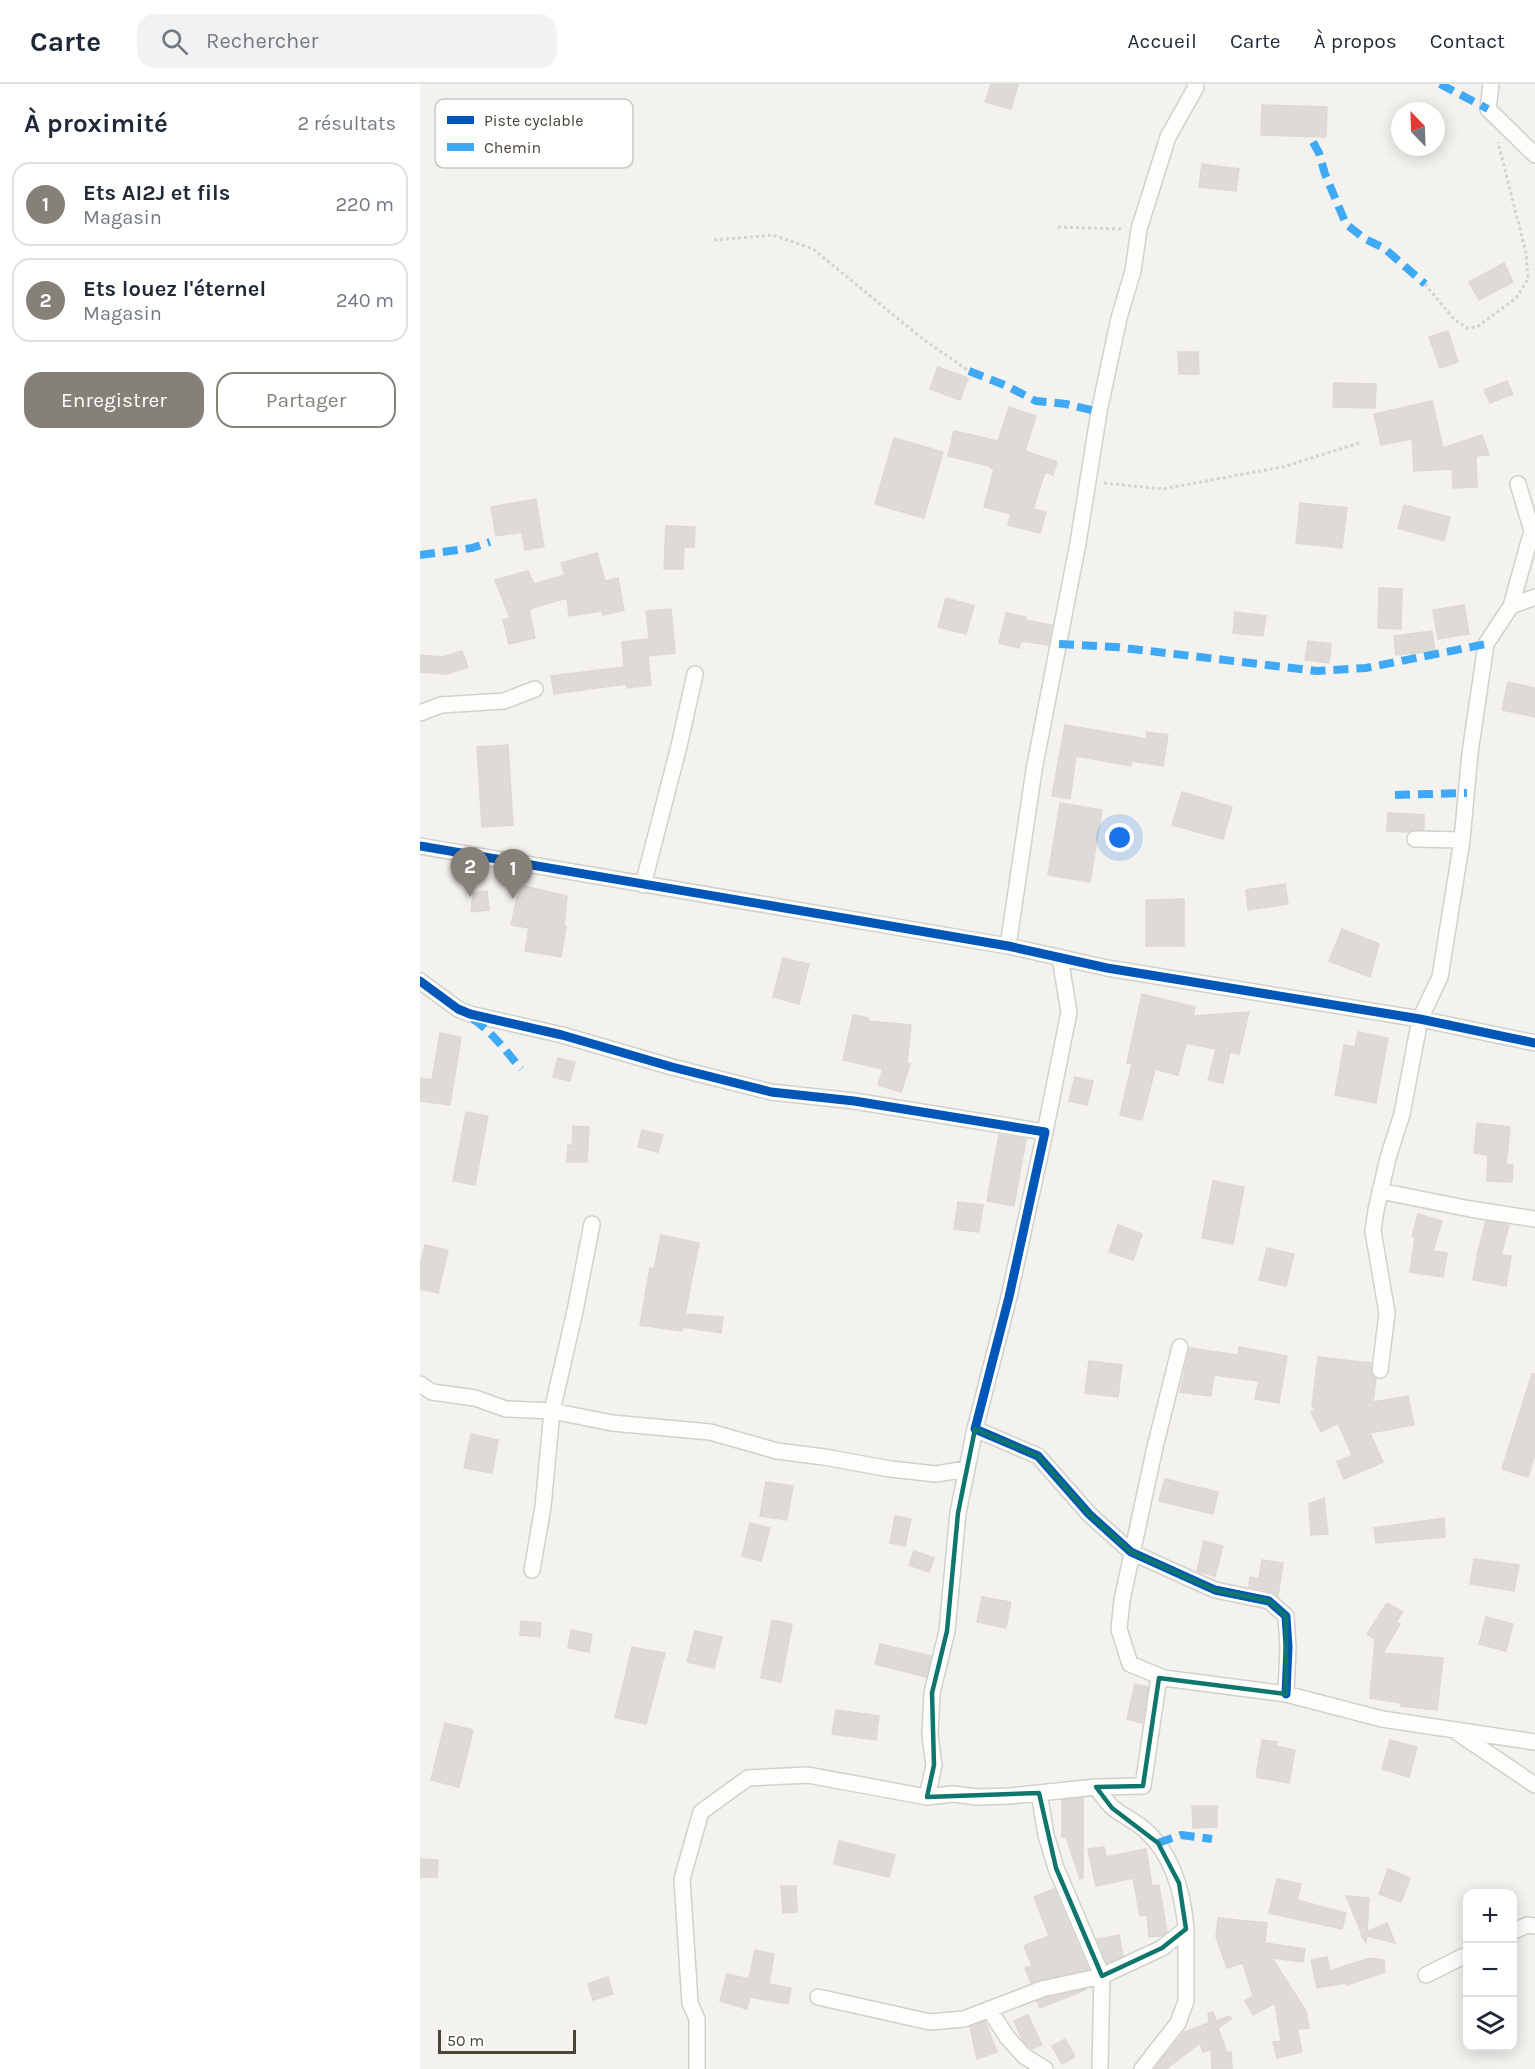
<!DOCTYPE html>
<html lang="fr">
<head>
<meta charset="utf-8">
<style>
  :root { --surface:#fff; --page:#f2f2f3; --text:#1f2937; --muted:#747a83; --line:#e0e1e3; --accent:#868178 }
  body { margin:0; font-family:Karla,sans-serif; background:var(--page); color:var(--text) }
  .controls { position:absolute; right:18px; bottom:18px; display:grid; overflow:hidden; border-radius:12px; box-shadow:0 3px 15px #0003 }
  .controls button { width:54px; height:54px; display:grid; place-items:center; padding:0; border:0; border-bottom:2px solid var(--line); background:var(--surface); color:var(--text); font:30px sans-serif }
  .compass { position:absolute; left:971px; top:18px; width:54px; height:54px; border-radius:50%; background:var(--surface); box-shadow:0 3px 15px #0003; rotate:337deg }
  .scale { position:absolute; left:18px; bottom:15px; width:138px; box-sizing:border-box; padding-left:6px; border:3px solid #4b4439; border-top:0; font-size:16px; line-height:21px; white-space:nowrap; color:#4b4439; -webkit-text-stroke:4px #fff; paint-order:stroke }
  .you { position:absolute; left:700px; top:754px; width:21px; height:21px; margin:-15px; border:4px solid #fff; border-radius:50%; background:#1a73e8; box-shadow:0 0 0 9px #1a73e833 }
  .badge { display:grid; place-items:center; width:39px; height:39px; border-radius:50%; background:var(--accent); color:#fff; font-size:20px; font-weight:700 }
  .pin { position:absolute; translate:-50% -50px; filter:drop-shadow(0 2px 3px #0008) }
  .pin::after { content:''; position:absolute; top:32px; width:21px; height:18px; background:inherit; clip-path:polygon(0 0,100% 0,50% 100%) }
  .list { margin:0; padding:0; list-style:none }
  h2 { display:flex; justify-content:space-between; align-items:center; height:78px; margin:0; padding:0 24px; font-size:26px }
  h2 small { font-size:20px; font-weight:400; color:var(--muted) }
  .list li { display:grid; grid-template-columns:39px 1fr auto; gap:18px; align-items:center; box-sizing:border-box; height:84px; margin:0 12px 12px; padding:0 12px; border:2px solid var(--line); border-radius:18px }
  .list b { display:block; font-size:22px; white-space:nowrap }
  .list p { margin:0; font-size:20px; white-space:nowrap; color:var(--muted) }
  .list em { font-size:20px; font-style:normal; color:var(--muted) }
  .actions { display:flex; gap:12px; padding:18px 24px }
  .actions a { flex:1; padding:14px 0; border:2px solid var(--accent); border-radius:18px; text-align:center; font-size:21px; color:var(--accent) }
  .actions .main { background:var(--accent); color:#fff }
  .icon { flex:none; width:33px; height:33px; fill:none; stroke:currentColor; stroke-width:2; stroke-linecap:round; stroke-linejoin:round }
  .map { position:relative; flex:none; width:1115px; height:1985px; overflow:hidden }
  header { display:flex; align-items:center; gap:36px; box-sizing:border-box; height:84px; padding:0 30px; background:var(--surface); border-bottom:2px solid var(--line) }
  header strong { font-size:28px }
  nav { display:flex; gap:33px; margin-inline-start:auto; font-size:21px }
  .search { width:420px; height:54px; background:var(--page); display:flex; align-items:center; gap:15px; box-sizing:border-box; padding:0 21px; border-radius:18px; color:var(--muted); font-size:22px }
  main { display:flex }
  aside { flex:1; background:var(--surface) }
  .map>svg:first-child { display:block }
</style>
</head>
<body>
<header>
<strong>Carte</strong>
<div class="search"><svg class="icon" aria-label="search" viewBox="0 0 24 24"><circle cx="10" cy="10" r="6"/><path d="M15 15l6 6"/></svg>Rechercher</div>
<nav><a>Accueil</a><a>Carte</a><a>À propos</a><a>Contact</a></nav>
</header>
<main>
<aside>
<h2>À proximité<small>2 résultats</small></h2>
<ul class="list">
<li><span class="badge">1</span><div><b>Ets AI2J et fils</b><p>Magasin</p></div><em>220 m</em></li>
<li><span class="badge">2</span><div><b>Ets louez l'éternel</b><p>Magasin</p></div><em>240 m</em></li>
</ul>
<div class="actions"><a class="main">Enregistrer</a><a>Partager</a></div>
</aside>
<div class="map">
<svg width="1115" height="1985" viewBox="0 0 1115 1985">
  <rect width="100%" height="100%" fill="#f4f2ee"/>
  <!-- building -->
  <path fill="#dedbd6" stroke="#dcd9d4" stroke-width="1.5" d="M 571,0 L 598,0 L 591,25 L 565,18 Z
    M 842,21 L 907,23 L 906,53 L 841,51 Z
    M 782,80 L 819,85 L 816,107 L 779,103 Z
    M 1084,179 L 1093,198 L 1059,216 L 1049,198 Z
    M 1028,247 L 1038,278 L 1020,284 L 1009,253 Z
    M 758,268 L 778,268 L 779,290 L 759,290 Z
    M 518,283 L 548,294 L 540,316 L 510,305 Z
    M 1087,297 L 1093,310 L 1070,319 L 1064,306 Z
    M 914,299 L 956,300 L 955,324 L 913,323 Z
    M 1012,317 L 1023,364 L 1062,351 L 1069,371 L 1056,372 L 1057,403 L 1033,404 L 1032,385 L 994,387 L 992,355 L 961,361 L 954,330 Z
    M 589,323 L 616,332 L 605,367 L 637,378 L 633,391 L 625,388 L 613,425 L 626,428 L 620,449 L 588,441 L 591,430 L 564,423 L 574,385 L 570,384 L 570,382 L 528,372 L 534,347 L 578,357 Z
    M 474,354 L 523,368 L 504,434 L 455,420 Z
    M 116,415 L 124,463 L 105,466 L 102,448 L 76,452 L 71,423 Z
    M 880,419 L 927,424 L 922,464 L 876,459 Z
    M 984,421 L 1030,433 L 1024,457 L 978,444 Z
    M 246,442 L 275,443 L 274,463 L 264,463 L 263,485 L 244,485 Z
    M 177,469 L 185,497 L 198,494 L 204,526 L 183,531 L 182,527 L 149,532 L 147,514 L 109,525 L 115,554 L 89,560 L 83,536 L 90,534 L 75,496 L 108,487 L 114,500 L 145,491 L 141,479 Z
    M 959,504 L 982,505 L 981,545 L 958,544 Z
    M 526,514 L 554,522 L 546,550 L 518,543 Z
    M 1044,521 L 1049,550 L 1018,555 L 1013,526 Z
    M 251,525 L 255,569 L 228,572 L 231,601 L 207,604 L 206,600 L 134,610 L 131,592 L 204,583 L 202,558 L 229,555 L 226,527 Z
    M 815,528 L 846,532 L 843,552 L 813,549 Z
    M 586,529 L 606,533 L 605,536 L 632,541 L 628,561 L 601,557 L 599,564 L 579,559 Z
    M 1012,547 L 1015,567 L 976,571 L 974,552 Z
    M 888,557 L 911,560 L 909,579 L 885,576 Z
    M 42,567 L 48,583 L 27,590 L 0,588 L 0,571 L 22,573 Z
    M 1088,598 L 1115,604 L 1115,633 L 1082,626 Z
    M 645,641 L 726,655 L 727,648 L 748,651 L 743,682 L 712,677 L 711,682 L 656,672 L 650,715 L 632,712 Z
    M 88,661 L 93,741 L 62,743 L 57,663 Z
    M 762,708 L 812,723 L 803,755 L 752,741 Z
    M 640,719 L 682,726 L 670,798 L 628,791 Z
    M 968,729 L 1004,731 L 1004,745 L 989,748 L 967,747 Z
    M 865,800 L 868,820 L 828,826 L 826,806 Z
    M 100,801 L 147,812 L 144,842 L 146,842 L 141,873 L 105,867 L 109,844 L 91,841 Z
    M 67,807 L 69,826 L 51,828 L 53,809 Z
    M 764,815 L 764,862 L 726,862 L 726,816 Z
    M 922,845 L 959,860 L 950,893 L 909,877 Z
    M 363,874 L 389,880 L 379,920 L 353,913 Z
    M 722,910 L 775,923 L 773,932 L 829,928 L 819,970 L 810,968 L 803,999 L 788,996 L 796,965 L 766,959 L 758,991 L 735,985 L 722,1036 L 700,1031 L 712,980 L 707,979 Z
    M 433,931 L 449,934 L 448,937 L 491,941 L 487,979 L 490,980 L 481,1008 L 458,1001 L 463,985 L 423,976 Z
    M 938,948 L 968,954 L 956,1019 L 915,1011 L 924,961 L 935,963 Z
    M 20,949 L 41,953 L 30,1021 L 0,1017 L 0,994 L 12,996 Z
    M 138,974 L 155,978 L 150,997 L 133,993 Z
    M 655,993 L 673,997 L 667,1021 L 649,1017 Z
    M 46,1028 L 68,1032 L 55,1101 L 33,1097 Z
    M 1057,1039 L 1090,1043 L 1086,1081 L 1093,1081 L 1092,1098 L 1067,1097 L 1068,1071 L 1054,1069 Z
    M 153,1042 L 169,1043 L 167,1078 L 147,1078 L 148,1061 L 152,1062 Z
    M 222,1046 L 243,1051 L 238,1068 L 218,1063 Z
    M 579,1051 L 606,1055 L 594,1122 L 567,1117 Z
    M 793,1097 L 824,1103 L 813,1160 L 782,1154 Z
    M 538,1118 L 563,1121 L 559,1148 L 534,1145 Z
    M 998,1130 L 1022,1137 L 1013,1167 L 1027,1169 L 1023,1193 L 990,1188 L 995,1153 L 992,1152 Z
    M 1066,1137 L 1089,1141 L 1081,1171 L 1091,1172 L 1086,1202 L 1053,1196 L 1058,1167 Z
    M 698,1141 L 722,1150 L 713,1176 L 689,1168 Z
    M 241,1151 L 279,1159 L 265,1230 L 303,1233 L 301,1249 L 263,1243 L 262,1247 L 220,1241 L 230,1184 L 234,1185 Z
    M 5,1161 L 28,1166 L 18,1209 L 0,1205 L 0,1182 Z
    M 847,1164 L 874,1170 L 866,1202 L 839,1196 Z
    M 819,1263 L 867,1272 L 859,1319 L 835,1315 L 839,1297 L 794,1291 L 791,1312 L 760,1308 L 770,1264 L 818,1271 Z
    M 898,1273 L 951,1279 L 951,1289 L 956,1295 L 953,1318 L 988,1312 L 994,1341 L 950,1349 L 963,1378 L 924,1395 L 917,1378 L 932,1371 L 918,1339 L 901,1348 L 891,1328 L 895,1326 L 892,1321 Z
    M 669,1277 L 702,1281 L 698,1313 L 665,1309 Z
    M 1112,1290 L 1115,1290 L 1115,1370 L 1108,1393 L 1082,1385 Z
    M 51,1350 L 78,1356 L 72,1389 L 44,1384 Z
    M 745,1395 L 798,1408 L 793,1430 L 739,1417 Z
    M 346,1398 L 373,1402 L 367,1436 L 340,1432 Z
    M 904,1414 L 908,1450 L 891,1451 L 889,1420 Z
    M 475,1432 L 491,1435 L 485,1462 L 470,1459 Z
    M 1024,1434 L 1025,1453 L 956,1459 L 954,1444 Z
    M 330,1439 L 350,1444 L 341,1477 L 322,1472 Z
    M 784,1457 L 803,1462 L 795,1492 L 777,1487 Z
    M 494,1467 L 514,1474 L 509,1488 L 489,1481 Z
    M 1054,1475 L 1099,1481 L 1094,1507 L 1050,1500 Z
    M 842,1476 L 863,1479 L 858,1512 L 851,1507 L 829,1503 L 830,1493 L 839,1495 Z
    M 562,1513 L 591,1518 L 586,1544 L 557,1538 Z
    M 967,1519 L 983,1528 L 976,1538 L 980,1540 L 963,1569 L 1023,1574 L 1017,1626 L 981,1622 L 982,1619 L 950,1614 L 955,1555 L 947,1550 Z
    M 1066,1533 L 1093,1540 L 1086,1567 L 1059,1560 Z
    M 352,1536 L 372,1540 L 361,1598 L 341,1594 Z
    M 101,1537 L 121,1539 L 120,1553 L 100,1551 Z
    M 151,1546 L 172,1550 L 169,1568 L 148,1564 Z
    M 275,1547 L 302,1553 L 294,1584 L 267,1578 Z
    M 460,1560 L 511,1572 L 506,1593 L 455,1580 Z
    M 212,1563 L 245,1569 L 226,1640 L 195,1634 Z
    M 715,1600 L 728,1603 L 722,1639 L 707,1635 Z
    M 416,1626 L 459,1632 L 456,1656 L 412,1650 Z
    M 25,1639 L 53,1646 L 39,1703 L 11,1696 Z
    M 842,1656 L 857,1658 L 856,1662 L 875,1666 L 869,1699 L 836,1693 Z
    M 970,1656 L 997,1663 L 989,1693 L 962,1685 Z
    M 663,1714 L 663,1794 L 660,1795 L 646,1753 L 642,1753 L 642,1716 Z
    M 772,1722 L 797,1722 L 797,1743 L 773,1744 Z
    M 419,1757 L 475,1771 L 469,1793 L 414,1780 Z
    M 684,1763 L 686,1773 L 726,1765 L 732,1802 L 739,1801 L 747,1848 L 742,1852 L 729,1853 L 727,1831 L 720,1832 L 713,1794 L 676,1802 L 668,1765 Z
    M 0,1775 L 18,1776 L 17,1793 L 0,1793 Z
    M 968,1785 L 990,1794 L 981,1818 L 959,1810 Z
    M 857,1795 L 881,1800 L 877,1816 L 926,1829 L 922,1845 L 849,1829 Z
    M 361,1802 L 376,1802 L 377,1828 L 363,1829 Z
    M 634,1805 L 668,1885 L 611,1899 L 605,1884 L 612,1882 L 604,1862 L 629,1852 L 614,1813 Z
    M 926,1812 L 949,1814 L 947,1848 L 967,1839 L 975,1859 L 947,1852 L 946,1859 L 941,1851 L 942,1850 Z
    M 798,1834 L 847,1839 L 845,1859 L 885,1865 L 883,1878 L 852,1874 L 886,1927 L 889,1944 L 877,1945 L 882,1968 L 857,1974 L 853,1958 L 861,1957 L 855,1919 L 833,1931 L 825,1917 L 833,1912 L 823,1879 L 807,1884 L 796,1853 Z
    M 699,1851 L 703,1872 L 687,1879 L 677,1855 Z
    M 335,1866 L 354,1870 L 349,1900 L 371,1904 L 368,1920 L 330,1913 L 327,1925 L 300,1917 L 307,1890 L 329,1895 Z
    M 907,1873 L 910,1887 L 950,1874 L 964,1876 L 965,1888 L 927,1901 L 926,1899 L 897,1904 L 891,1876 Z
    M 188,1893 L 193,1910 L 173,1916 L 168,1900 Z
    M 667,1905 L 620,1924 L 617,1917 L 625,1914 Z
    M 793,1928 L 796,1937 L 810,1932 L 811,1935 L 798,1944 L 807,1969 L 811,1968 L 812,1985 L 792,1985 L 791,1965 L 783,1968 L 780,1959 L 746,1985 L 734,1985 L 764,1948 L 789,1939 L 788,1929 Z
    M 608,1931 L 622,1961 L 612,1965 L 603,1957 L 594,1937 Z
    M 565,1937 L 577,1968 L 557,1975 L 550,1943 Z
    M 645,1955 L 655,1973 L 642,1980 L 632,1962 Z"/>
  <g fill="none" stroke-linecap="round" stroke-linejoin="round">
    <defs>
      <path id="minor" d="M 1071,0 L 1068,25 L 1115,71
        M 1091,522 L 1112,447 L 1098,400
        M 0,629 L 21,621 L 84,617 L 115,605
        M 995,755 L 1042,756
        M 0,762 L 588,862 L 687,884 L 1000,935 L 1115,959
        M 223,801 L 259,662 L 275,590
        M 588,862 L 614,686 L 658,459 L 679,328 L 699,234 L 713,187 L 719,145 L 748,53 L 776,3 L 775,0
        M 0,897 L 38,925 L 50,930 L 142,951 L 252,983 L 351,1008 L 434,1017 L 625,1048 L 589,1213 L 555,1345 L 618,1372 L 669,1430 L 711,1468 L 795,1506 L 849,1517 L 866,1532 L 868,1563 L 866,1610
        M 625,1048 L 649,928 L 640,874
        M 960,1107 L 1050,1125 L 1115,1135
        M 960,1286 L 967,1229 L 953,1147 L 956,1126 L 968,1074 L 982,1030 L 1000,935 L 1020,893 L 1042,756 L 1050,669 L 1066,560 L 1091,522 L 1115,513
        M 0,1300 L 12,1308 L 55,1314 L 86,1325 L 132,1327 L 155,1227 L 172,1140
        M 112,1486 L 123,1423 L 132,1327 L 192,1339 L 290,1348 L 357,1367 L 404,1373 L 470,1385 L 516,1390 L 546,1385
        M 744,1594 L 710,1580 L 699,1545 L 702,1516 L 735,1363 L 760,1263
        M 1038,1649 L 1115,1701
        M 619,1709 L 626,1751 L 636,1784 L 682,1892 L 680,1985
        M 507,1713 L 533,1710 L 557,1713 L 590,1712 L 676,1703 L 723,1702 L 738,1600 L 744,1594 L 866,1610 L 962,1635 L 1115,1658
        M 1092,1848 L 1107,1841 L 1115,1842
        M 1006,1891 L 1048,1870
        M 398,1913 L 510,1938 L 544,1935 L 622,1905 L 682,1892 L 742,1864 L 766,1845 C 763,1809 753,1770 724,1745 C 715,1737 703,1732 693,1724 C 687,1719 681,1710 676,1703
        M 569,1925 L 587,1953 L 604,1972 L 625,1985
        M 277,1985 L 277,1935 L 270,1919 L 262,1795 L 281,1728 L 328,1694 L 388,1691 L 507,1713 L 514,1681 L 510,1651 L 512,1609 L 527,1547 L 538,1429 L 555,1345
        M 722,1985 L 758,1939 L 766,1917 L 766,1845"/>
    </defs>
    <!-- minor casing -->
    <use href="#minor" stroke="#d2d0cb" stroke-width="18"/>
    <!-- path -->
    <path stroke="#d3d2cc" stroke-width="3" stroke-dasharray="3 3" stroke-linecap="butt" d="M 638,143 L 702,145
      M 294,156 L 353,151 L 393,165 L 504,256 L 549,287
      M 1005,200 L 1034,235 L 1047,244 L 1057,243 L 1096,214 L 1108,195 L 1106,169 L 1078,58
      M 684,399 L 742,405 L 863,383 L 939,359"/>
    <!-- minor -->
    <use href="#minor" stroke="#fdfdfc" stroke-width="15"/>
    <!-- quiet -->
    <path stroke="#3fa9f5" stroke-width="8" stroke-dasharray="15 8" stroke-linecap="butt" d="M 1020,0 L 1068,25
      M 893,58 L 899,69 L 905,90 L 926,140 L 945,155 L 964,164 L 1005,200
      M 549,287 L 587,302 L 616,317 L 646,320 L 679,328
      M 0,471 L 52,464 L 70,458
      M 639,560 L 696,563 L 897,587 L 946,584 L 1066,560
      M 975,711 L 1047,709
      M 53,935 C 72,948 86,967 101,985
      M 738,1759 L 761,1751 L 792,1755"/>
    <defs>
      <path id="cycleway" d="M 0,762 L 588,862 L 687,884 L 1000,935 L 1115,959
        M 0,897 L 38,925 L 50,930 L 142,951 L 252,983 L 351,1008 L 434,1017 L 625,1048 L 589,1213 L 555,1345 L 618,1372 L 669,1430 L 711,1468 L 795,1506 L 849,1517 L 866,1532 L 868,1563 L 866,1610"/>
    </defs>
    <!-- cycleway casing -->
    <use href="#cycleway" stroke="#fff" stroke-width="13"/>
    <!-- cycleway -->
    <use href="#cycleway" stroke="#0057b8" stroke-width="9"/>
  </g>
  <!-- marked area -->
  <path fill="none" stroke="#0f766e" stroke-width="4.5" stroke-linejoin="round" d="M 555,1345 L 618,1372 L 669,1430 L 711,1468 L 795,1506 L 849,1517 L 866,1532 L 866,1610 L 739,1594 L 723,1702 L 676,1703 L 692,1724 L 738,1759 L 759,1799 L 766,1845 L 742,1864 L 682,1892 L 636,1784 L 619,1709 L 507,1713 L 514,1681 L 512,1609 L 527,1547 L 538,1429 Z"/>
  <!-- legend -->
  <rect x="15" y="15" width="198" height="69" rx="9" fill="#fff" stroke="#c9c7c4" stroke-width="1.5"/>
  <rect x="27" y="32" width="27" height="8" fill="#0057b8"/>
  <rect x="27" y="59" width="27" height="8" fill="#3fa9f5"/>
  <g font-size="16" fill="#4b4439">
    <text x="64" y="42">Piste cyclable</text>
    <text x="64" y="69">Chemin</text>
  </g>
</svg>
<div class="controls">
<button>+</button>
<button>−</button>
<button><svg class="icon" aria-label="layers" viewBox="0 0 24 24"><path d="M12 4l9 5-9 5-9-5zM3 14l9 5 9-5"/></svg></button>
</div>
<svg class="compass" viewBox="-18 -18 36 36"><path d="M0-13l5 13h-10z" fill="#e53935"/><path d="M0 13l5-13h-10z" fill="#747a83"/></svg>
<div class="scale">50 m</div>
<div class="you"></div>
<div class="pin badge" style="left:93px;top:815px">1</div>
<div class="pin badge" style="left:50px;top:813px">2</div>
</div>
</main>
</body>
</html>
